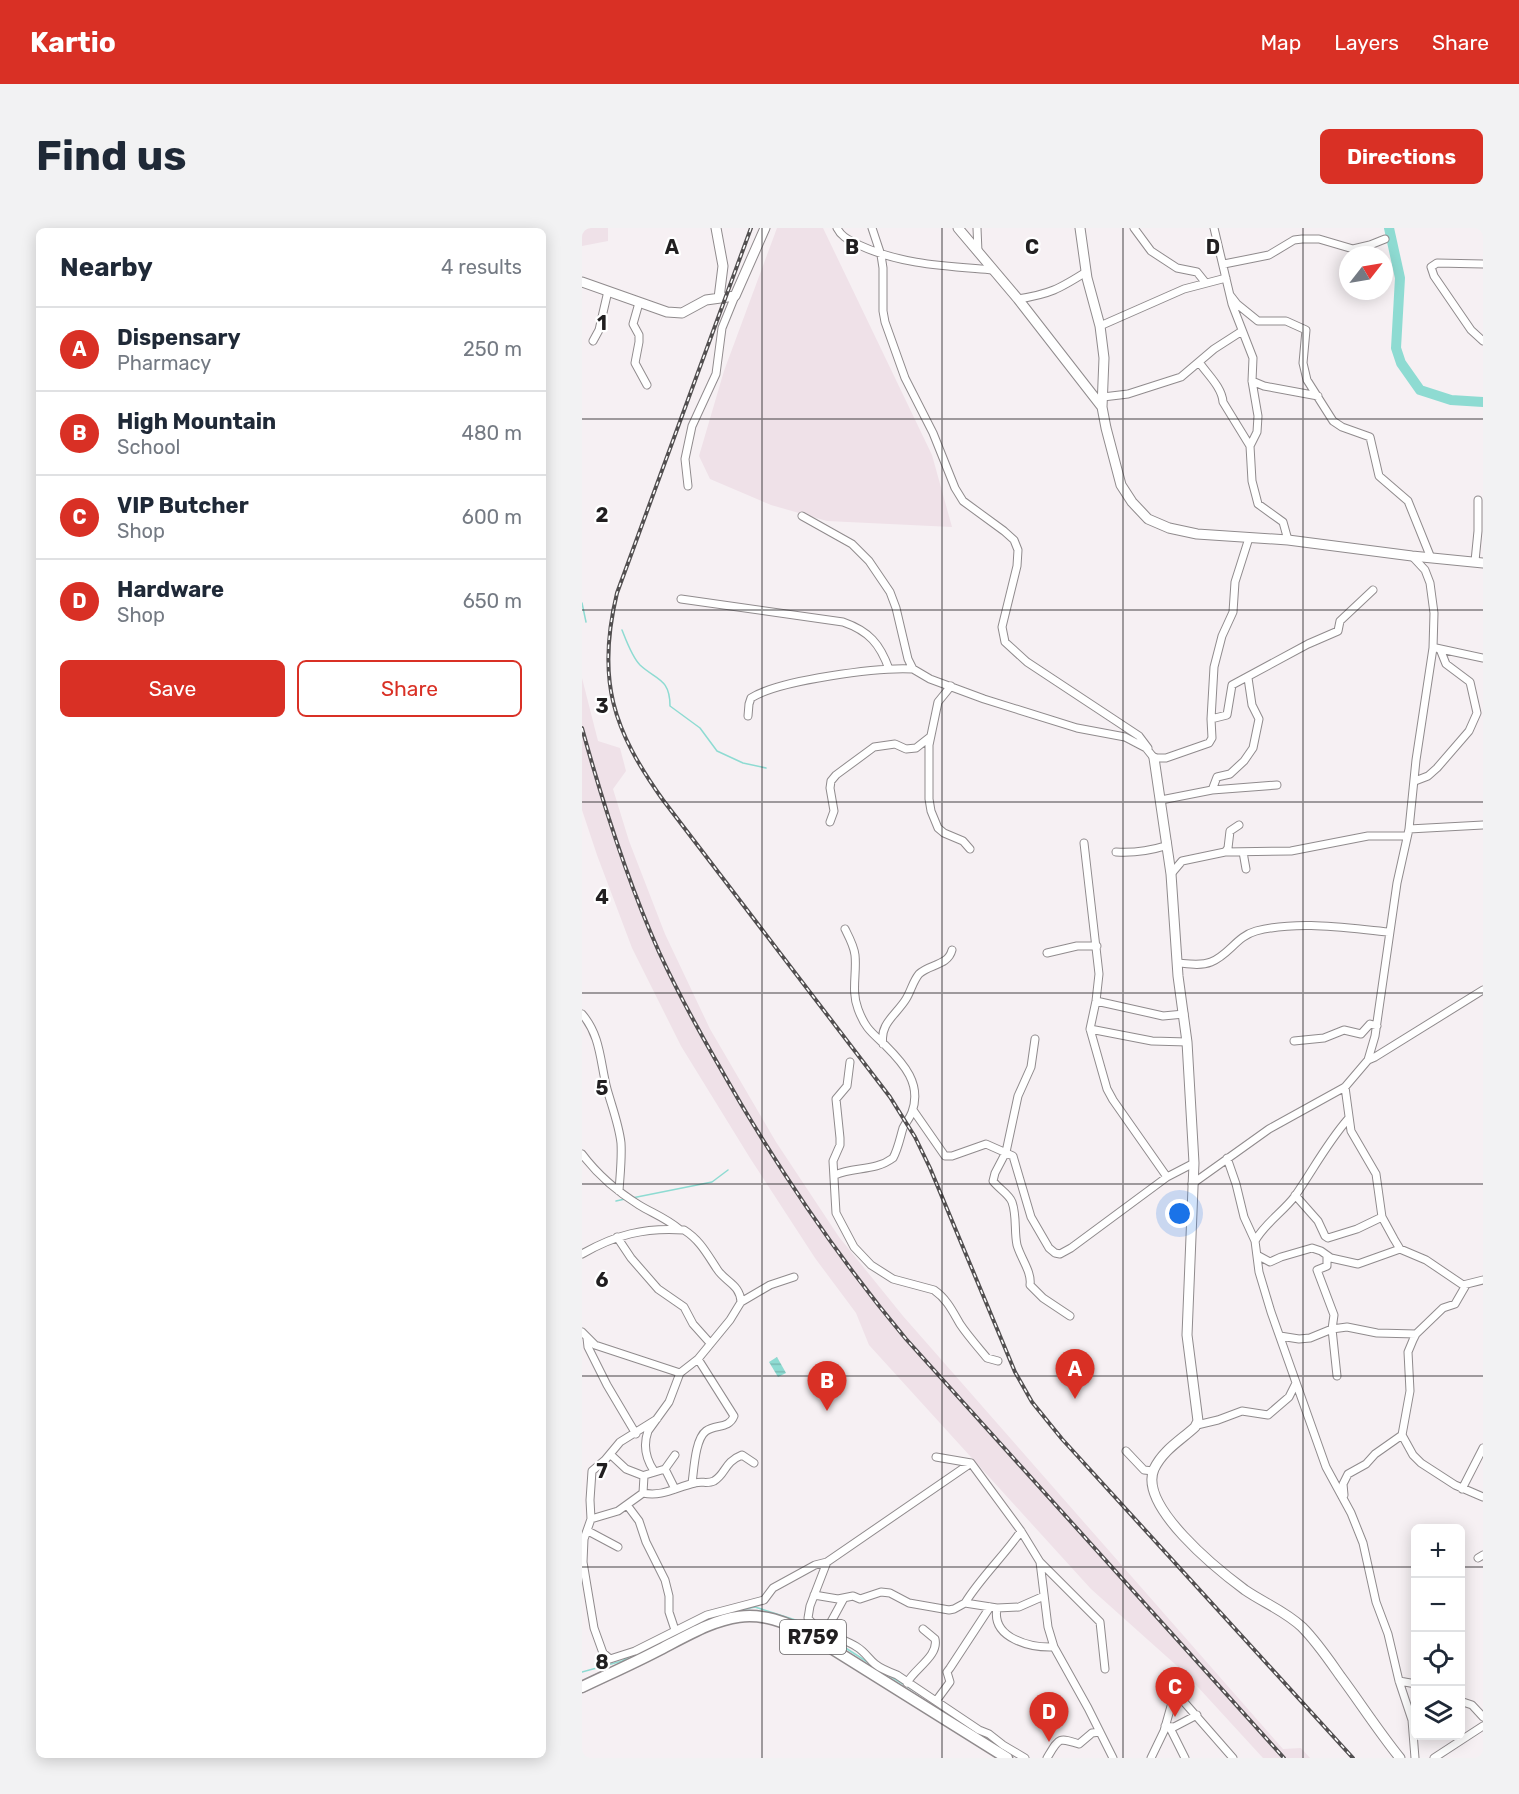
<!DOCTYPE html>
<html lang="en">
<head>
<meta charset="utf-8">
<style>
  :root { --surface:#fff; --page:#f2f2f3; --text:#1f2937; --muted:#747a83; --line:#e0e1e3; --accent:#d93025 }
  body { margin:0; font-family:Rubik,sans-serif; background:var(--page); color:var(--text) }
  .controls { position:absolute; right:18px; bottom:18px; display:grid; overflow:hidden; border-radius:9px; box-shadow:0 3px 15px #0003 }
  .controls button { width:54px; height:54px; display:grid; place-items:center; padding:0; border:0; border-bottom:2px solid var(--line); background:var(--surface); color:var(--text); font:30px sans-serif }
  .compass { position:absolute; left:757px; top:18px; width:54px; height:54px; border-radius:50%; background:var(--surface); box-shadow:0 3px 15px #0003; rotate:59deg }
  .you { position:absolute; left:598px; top:986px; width:21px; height:21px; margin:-15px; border:4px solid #fff; border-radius:50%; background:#1a73e8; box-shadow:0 0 0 9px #1a73e833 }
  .badge { display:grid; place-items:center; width:39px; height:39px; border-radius:50%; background:var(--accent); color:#fff; font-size:20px; font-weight:700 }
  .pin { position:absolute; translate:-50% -50px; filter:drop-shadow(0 2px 3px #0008) }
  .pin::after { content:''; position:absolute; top:32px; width:21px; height:18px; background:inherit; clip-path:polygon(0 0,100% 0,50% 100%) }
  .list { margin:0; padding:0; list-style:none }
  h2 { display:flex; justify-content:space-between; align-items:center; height:78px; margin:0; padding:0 24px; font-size:26px }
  h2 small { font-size:20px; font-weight:400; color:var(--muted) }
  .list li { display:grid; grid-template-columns:39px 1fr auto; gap:18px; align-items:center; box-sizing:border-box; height:84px; padding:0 24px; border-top:2px solid var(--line) }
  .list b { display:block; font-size:22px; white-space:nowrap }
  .list p { margin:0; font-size:20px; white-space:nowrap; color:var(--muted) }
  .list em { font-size:20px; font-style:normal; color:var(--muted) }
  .actions { display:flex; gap:12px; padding:18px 24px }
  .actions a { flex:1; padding:14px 0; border:2px solid var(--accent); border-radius:9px; text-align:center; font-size:21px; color:var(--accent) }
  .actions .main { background:var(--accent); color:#fff }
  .icon { flex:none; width:33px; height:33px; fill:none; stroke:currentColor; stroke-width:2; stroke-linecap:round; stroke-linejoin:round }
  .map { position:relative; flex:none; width:901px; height:1530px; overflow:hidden; border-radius:9px }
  header { display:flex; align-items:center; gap:36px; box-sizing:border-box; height:84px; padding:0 30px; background:var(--accent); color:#fff }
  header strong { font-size:28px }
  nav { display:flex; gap:33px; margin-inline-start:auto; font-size:21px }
  .intro { display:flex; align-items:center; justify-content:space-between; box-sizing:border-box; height:144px; padding:0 36px }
  h1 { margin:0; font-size:42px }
  .button { padding:15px 27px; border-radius:9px; background:var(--accent); color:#fff; font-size:21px; font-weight:700 }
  main { display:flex; gap:36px; padding:0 36px }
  aside { flex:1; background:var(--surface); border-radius:9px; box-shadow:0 3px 15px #0003 }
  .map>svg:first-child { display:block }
</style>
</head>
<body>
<header>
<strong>Kartio</strong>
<nav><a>Map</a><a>Layers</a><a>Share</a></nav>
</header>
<div class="intro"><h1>Find us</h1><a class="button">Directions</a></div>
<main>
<aside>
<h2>Nearby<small>4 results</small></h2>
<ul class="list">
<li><span class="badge">A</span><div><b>Dispensary</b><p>Pharmacy</p></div><em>250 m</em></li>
<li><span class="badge">B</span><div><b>High Mountain</b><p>School</p></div><em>480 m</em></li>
<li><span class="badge">C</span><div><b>VIP Butcher</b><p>Shop</p></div><em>600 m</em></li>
<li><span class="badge">D</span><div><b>Hardware</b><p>Shop</p></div><em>650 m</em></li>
</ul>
<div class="actions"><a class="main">Save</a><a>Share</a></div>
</aside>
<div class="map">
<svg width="901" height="1530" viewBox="0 0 901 1530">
  <defs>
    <pattern id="water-rules" width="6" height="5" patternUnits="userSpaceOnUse" patternTransform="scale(1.5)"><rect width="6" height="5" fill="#8edbd2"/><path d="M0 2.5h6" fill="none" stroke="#7abcb4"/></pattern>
  </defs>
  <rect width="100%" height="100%" fill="#f6f0f3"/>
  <!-- built -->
  <path fill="#efe1e8" d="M 0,0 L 26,0 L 26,13 L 0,18 Z
    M 195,0 L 241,0 L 350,227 L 370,299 L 245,293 L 189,277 L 128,251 L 117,228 L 142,143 Z
    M 0,450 L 16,513 L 38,520 L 44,543 L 31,561 L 47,613 L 83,706 L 128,801 L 194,914 L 257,1009 L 321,1088 L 701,1521 L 719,1520 L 728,1530 L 681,1530 L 603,1445 L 509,1361 L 287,1117 L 274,1085 L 233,1030 L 168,930 L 99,818 L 50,720 L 15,627 L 0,582 Z"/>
  <!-- water -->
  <path fill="url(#water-rules)" d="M 195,1129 L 204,1145 L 196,1149 L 187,1134 Z"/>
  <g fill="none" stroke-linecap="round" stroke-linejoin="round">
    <!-- stream -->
    <path stroke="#8edbd2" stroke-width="1.5" d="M 0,375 L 4,394
      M 40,402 C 44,412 50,429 58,437 C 74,452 88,450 88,478 L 118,500 L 135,523 L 161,535 L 184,540
      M 50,970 L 130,954 L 146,942
      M 34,973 L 43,971
      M 159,1382 L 173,1379 L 226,1396
      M 248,1410 L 287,1435
      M 0,1444 L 40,1433 L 50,1427
      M 306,1447 L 346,1471"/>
    <!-- river -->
    <path stroke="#8edbd2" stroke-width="10" d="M 807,0 L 818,50 L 814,120 L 819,135 L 838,162 L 869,172 L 901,174"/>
    <defs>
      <path id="street" d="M 255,0 C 260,10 268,12 277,17 C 320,37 364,38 411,42
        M 290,0 L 299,27 L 301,40 L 301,83 L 303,94 L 323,150 L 351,205 L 373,260 L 381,273 L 422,303 L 432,312 L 436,322 L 435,338 L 420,399 L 423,414 L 445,434 L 557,508 L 566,520
        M 395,0 L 396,24
        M 552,0 L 569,23 L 595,40 L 615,44 L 623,54
        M 632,0 L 650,76 L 671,130 L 670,153 L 676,188 L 675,204 L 668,218 L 670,253 L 676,276 L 701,294 L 706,312
        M 642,36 L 687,27 L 712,12 L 720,11 L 737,11 L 771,21 L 788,17 L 803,11
        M 901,36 L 855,35 L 849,39 L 852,48 L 889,102 L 901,113
        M 648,67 L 655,76 L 676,93 L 704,93 L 724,102 L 721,135 L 725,152 L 751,193 L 760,199 L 788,209 L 797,248 L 826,273 L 849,330
        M 436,71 C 468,66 477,61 504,44
        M 57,75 L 51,96 L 57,107 L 57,114 L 53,135 L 65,157
        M 518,98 L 602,61 L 644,50
        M 11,113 L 17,102 L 26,63
        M 617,134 C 625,146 640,159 641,174 L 668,218
        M 670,153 L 682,158 L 736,168
        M 521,169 L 546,166 L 599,149 L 632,121 L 660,103
        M 106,258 L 103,231 L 110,198 L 134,146 L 140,100 L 153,68
        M 220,288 L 270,316 L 287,333 L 308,364 L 314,380 L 326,431 L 331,441 L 348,451 L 402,471 L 495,500 L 543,509 L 564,520 L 572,530 L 584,530 L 627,515 L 630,510 L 629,491 L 645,487 L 650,457 L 726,416 L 756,403 L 758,393 L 791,362
        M 893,333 L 896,303 L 896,272
        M 99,371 L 261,394 C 287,403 298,416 307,441
        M 854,420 L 901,430
        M 369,458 L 356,474 L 347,517 L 347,571 L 349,583 L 356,600 L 362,605 L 381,613 L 388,621
        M 166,488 L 167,476 L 169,470 C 197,452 297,439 331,441
        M 629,491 L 632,439 L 640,408 L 651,384 L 653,354 L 667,310
        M 833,553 L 846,548 L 855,540 L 887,503 L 895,485 L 888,454 L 864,436 L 858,421
        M 630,562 L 695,557
        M 579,572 L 630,562 L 635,549 L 648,546 L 662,533 L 671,520 L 677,491 L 670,477 L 666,450
        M 248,594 L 252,583 L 248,560 L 249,553 L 254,547 L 292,519 L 313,516 L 324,521 L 334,520 L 348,509
        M 827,601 L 901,597
        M 502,615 L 517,746 L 514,773 L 508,801 L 525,861 L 531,872 L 585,949
        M 534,624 C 551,625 567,623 583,618 L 585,614
        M 643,624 L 709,623 L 786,608 L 825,608
        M 661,624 L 664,641
        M 589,646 L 600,633 L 643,624 L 646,620 L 648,603 L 657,597
        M 465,725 L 495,718 L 515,718
        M 597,735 C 607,736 619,738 629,734 C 647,727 655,708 674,703 C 718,692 763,700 807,704
        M 514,773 L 581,788 L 602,786
        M 0,786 C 19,808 18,834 25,861 C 30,879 37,897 39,915 C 40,931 38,947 37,963
        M 508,801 L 570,813 L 605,814
        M 453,811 L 449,839 L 436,868 L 424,924 L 413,945 L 411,953 C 417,961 427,966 430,974 C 435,988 432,1003 435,1017 C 439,1031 450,1044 448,1057 L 461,1070 L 488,1088
        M 712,813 L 742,810 L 762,802 L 779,806 L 788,796 L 795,798
        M 301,816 C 297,796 315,786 324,771 C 329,763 331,753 337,746 C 347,736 366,738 370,722
        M 786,832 L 793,829 L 901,762
        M 268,834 L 265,858 L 254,871 L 258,910 L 258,917 L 251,933 L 254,985 L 272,1019 L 289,1037 L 311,1051 L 352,1062 C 365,1071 371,1084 378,1096 C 386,1108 396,1119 405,1130 L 416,1133
        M 763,859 L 769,903 L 794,946 L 800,989 L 812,1011 L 818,1021 L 844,1032 L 881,1057 L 901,1052
        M 331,882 L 363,928 L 370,928 L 404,916 L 431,928 L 449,989 L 467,1020 L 473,1025 L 478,1026 L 489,1020 L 585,949 L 612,935
        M 0,926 C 15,946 36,964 57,977 C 70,985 84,990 97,1001
        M 645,930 L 654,956 L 662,989 L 673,1013 L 677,1044 L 689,1084 L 744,1239 L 769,1285 L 781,1315 L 794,1374 L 806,1406 L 817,1453 L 830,1492 L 833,1530
        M 253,947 C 272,938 292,944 311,930 C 316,921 318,910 321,900 C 324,894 328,890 330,884 C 340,856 322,836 303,817 C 289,804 283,800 276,781 C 269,763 275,745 273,727 C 272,718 267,709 263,701
        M 610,956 L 687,901 L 763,859 L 786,832 L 793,808 L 815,655 L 827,601 L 834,532 L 851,420 L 852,385 L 848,355 L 843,342 L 830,328
        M 713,967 L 736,993 L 743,1008 L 746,1010 L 775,1001 L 800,989
        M 35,1009 L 49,1030 L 76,1061 L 102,1079 L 111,1096 L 128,1115
        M 673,1013 C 683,995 701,984 713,968 C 731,942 745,915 766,891
        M 0,1026 C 33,1007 63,999 102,1002 C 118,1012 125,1026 135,1041 C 143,1054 158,1056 159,1074 L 188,1057 L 212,1049
        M 675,1027 L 688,1034 L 699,1029 L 730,1020 L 739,1023 L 749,1030 L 776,1036 L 818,1021
        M 745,1029 L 745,1038 L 735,1042 L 752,1087 L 750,1101 L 755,1148
        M 884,1057 L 873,1076 L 861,1080 L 834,1106 L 831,1112 L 826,1124 L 828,1163 L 820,1207 L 831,1227 L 839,1235 L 873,1257 L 901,1269
        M 0,1104 L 13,1117 L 98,1145
        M 698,1108 L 717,1111 L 728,1110 L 750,1101 L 765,1099 L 795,1105 L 834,1106
        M 5,1110 L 6,1119 L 25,1157 L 54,1206
        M 75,1191 L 38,1214 L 23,1232 L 10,1243 L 8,1272 L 9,1291 L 2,1311 L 1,1334 L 12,1400 L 21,1425 L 28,1431 L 53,1423 L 125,1387 L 182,1372 L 191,1360 L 233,1337 L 245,1334 L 389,1235
        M 615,1197 L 636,1192 L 660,1183 L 686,1187 L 707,1169 L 714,1155
        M 544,1223 L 562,1242 L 571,1243
        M 28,1226 L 44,1241 L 62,1248
        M 354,1229 L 389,1235 L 439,1303 L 458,1334 L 518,1394 L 523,1441
        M 72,1243 C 64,1231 61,1217 66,1203 L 87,1174 L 98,1145 L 116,1131 L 148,1092 L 159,1074
        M 110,1255 C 112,1242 113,1211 124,1203 C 134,1196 147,1201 152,1188 L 116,1131
        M 93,1261 L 83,1241 L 93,1227
        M 880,1261 L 901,1220
        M 61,1265 C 81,1269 94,1259 113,1255 C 119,1253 126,1256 132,1253 C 144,1246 142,1234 160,1227 L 172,1235
        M 762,1267 L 761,1256 L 766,1246 L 784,1236 L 793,1226 L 820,1207
        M 45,1277 L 57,1293 L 64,1314 L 83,1352 L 87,1368 L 87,1384 L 93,1402
        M 9,1291 L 36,1283 L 61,1265 L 62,1248 L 63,1247 L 83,1241
        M 6,1303 L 36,1319
        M 896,1330 L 901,1327
        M 245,1334 L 228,1378 L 226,1390 C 237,1406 260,1409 275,1419 C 283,1424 286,1430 293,1436 C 299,1441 307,1444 315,1447 L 397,1502 L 407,1506 L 421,1517 L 443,1530
        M 458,1334 L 466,1399 L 472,1419 L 506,1480 L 531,1530
        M 232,1367 L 256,1371 L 271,1368 L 278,1371 L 299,1364 L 308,1365 L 327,1375 L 367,1382 L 372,1381 L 383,1375 L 415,1380 L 437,1379 L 462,1368
        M 383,1375 C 399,1349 422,1328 439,1303
        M 415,1380 C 409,1411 450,1420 472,1419
        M 244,1403 L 262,1370
        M 817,1453 L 834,1456
        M 325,1455 C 332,1441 357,1428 353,1411 L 341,1401
        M 354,1473 L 368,1454 L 365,1444 L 368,1440 L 408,1379
        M 878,1473 L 890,1477 L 901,1489
        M 583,1498 L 592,1499 L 615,1487
        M 588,1500 L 603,1530
        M 465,1530 C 477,1510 476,1509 497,1516 L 510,1505 L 518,1504
        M 569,1530 L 582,1503 L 591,1471 L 595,1466 L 651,1530
        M 852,1530 L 901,1498"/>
      <path id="secondary" d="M 134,0 L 141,38 L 137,70
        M 376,0 L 436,71 L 520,179
        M 498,0 L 505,50 L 518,98 L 522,130 L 520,179 L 524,200 L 539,257 L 550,274 L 566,291 L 587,300 L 615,306 L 706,312 L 830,328 L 901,335
        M 0,54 L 85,84 L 100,85 L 124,72 L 153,68 L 183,0
        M 572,530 L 589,646 L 596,748 L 605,814 L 612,935 L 605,1107 L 616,1193 L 613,1199 C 599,1212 581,1222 572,1241 C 556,1278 636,1342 663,1362 C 682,1375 703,1383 720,1399 C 735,1414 747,1432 759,1449 C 779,1476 797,1504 818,1530"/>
      <path id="primary" d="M 0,1459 C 25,1447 50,1436 75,1423 C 137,1391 166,1370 233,1410 L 425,1530"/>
    </defs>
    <!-- street casing -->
    <use href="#street" stroke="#908b8d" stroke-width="9"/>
    <!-- secondary casing -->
    <use href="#secondary" stroke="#908b8d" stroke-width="11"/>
    <!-- primary casing -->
    <use href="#primary" stroke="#908b8d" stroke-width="13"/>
    <!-- street -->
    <use href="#street" stroke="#fff" stroke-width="7"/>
    <!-- secondary -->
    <use href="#secondary" stroke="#fff" stroke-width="9"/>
    <!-- primary -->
    <use href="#primary" stroke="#fff" stroke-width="10"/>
    <defs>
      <path id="rail" d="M 169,0 L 35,365 C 14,452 31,502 81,572 L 308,869 L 333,909 L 348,940 L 433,1144 L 450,1174 L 480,1211 L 771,1530
        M 0,500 C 21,576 45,652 77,724 C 101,776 130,826 159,876 C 208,958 262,1037 324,1111 L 702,1530"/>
    </defs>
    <!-- rail casing -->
    <use href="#rail" stroke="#524f50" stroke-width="4"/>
    <!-- rail -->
    <use href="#rail" stroke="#fff" stroke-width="1.5" stroke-dasharray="4.5" stroke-linecap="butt"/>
  </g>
  <!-- grid -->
  <path fill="none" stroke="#211f20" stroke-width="1.5" stroke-opacity="0.55" d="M 180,0 L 180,1530M 360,0 L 360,1530M 541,0 L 541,1530M 721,0 L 721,1530M 0,191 L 901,191M 0,382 L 901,382M 0,574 L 901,574M 0,765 L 901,765M 0,956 L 901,956M 0,1148 L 901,1148M 0,1339 L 834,1339M 878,1339 L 901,1339"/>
  <g text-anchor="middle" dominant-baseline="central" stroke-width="4.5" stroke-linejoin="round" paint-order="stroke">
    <!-- shield labels -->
    <rect fill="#fff" stroke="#646263" stroke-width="1.5" x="198" y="1392" width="66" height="34" rx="4.5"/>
    <g font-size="20" font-weight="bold" fill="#211f20">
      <text x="231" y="1409">R759</text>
    </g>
  </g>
  <g font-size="20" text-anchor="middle" font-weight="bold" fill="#211f20" stroke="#fff" stroke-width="4.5" stroke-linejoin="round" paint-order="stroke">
    <text x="90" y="26">A</text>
    <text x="270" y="26">B</text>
    <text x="450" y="26">C</text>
    <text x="631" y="26">D</text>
    <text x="20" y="102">1</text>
    <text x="20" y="294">2</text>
    <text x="20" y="485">3</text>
    <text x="20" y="676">4</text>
    <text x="20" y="867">5</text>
    <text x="20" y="1059">6</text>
    <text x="20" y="1250">7</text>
    <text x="20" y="1441">8</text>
  </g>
</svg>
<div class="controls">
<button>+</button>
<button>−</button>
<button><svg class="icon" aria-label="locate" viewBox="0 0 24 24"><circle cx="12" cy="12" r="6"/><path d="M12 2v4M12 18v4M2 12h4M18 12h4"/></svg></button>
<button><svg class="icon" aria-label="layers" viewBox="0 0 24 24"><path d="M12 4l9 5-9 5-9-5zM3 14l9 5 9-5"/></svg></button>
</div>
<svg class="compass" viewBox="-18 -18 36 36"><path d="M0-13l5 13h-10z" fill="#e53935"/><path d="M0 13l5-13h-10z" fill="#747a83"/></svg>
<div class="you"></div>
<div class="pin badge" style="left:493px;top:1171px">A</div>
<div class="pin badge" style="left:245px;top:1183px">B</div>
<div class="pin badge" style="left:593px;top:1489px">C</div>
<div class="pin badge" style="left:467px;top:1514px">D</div>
</div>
</main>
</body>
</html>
